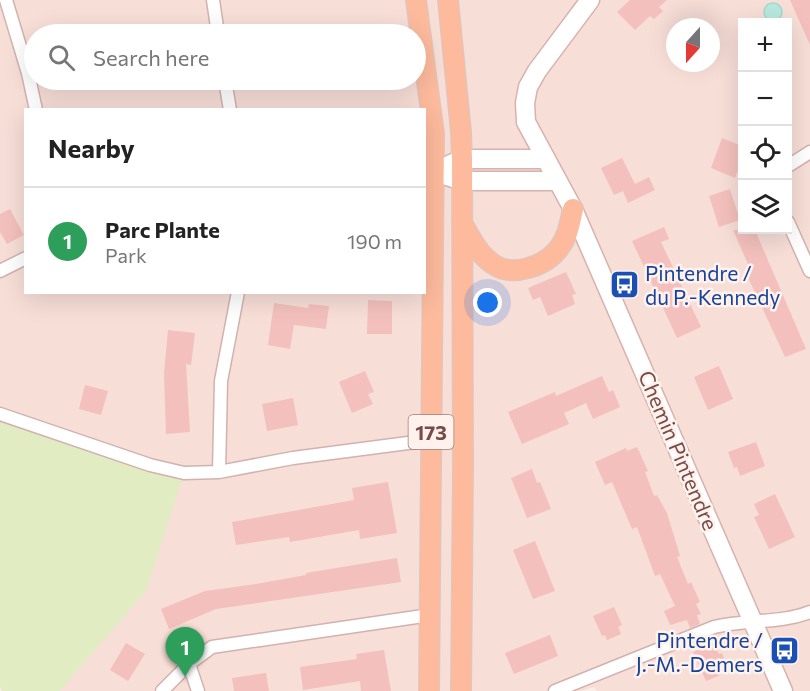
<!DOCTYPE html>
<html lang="en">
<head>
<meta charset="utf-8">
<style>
  :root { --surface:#fff; --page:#f6f6f6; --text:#222; --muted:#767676; --line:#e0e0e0; --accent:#eb4759 }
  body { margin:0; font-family:Commissioner,sans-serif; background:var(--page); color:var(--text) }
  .controls { position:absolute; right:18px; top:18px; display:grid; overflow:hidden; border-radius:0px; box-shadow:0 6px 24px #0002 }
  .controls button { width:54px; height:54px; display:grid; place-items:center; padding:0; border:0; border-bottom:2px solid var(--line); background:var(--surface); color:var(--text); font:30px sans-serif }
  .compass { position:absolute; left:666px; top:18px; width:54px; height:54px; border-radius:50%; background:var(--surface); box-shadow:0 6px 24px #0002; rotate:201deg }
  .you { position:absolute; left:488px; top:303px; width:21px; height:21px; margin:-15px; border:4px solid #fff; border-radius:50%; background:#1a73e8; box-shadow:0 0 0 9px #1a73e833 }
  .badge { display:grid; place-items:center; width:39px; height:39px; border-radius:50%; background:var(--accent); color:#fff; font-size:20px; font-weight:700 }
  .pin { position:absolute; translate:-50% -50px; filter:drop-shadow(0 2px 3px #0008) }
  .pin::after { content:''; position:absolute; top:32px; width:21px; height:18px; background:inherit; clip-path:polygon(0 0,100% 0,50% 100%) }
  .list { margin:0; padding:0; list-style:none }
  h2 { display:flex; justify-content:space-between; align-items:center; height:78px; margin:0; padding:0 24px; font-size:26px }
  h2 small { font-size:20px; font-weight:400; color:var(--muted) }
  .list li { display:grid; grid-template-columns:39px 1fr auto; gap:18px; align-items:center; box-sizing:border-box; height:108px; padding:0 24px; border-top:2px solid var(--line) }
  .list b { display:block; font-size:22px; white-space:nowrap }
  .list p { margin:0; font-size:20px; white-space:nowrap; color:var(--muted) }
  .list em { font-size:20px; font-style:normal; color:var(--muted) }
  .icon { flex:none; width:33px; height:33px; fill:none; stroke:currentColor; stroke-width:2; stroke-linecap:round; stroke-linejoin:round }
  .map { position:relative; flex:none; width:810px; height:691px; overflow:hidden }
  .search { position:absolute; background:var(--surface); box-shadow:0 6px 24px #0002; left:24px; top:24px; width:402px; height:66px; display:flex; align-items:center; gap:15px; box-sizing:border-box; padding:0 21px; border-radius:33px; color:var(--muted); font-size:22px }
  .panel { position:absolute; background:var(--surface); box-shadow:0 6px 24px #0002; left:24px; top:108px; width:402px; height:186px; border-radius:0px }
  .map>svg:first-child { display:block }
</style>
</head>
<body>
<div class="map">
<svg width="810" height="691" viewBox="0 0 810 691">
  <rect width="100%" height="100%" fill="#fdece6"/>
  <!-- residential -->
  <path fill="#f7ded7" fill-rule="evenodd" d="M 0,0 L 810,0 L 810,691 L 597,691 L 594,687 L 581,691 L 2,691 L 0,686 ZM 742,22 L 788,22 L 788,230 L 742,230 ZM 675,27 L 711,27 L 711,63 L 675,63 ZM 34,34 L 416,34 L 416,80 L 34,80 ZM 26,110 L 424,110 L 424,292 L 26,292 Z"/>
  <!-- green -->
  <path fill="#e1ecc3" d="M 0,414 L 184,473 L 146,591 L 60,691 L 2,691 L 0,686 Z"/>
  <!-- water -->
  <path fill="#b9e8df" stroke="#9fdad0" stroke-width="1.5" d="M764 12a9 9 0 1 1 18 0a9 9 0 1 1-18 0Z"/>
  <!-- building -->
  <path fill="#f3c0bd" d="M 630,0 L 667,0 L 659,7 L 663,11 L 654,19 L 650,16 L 635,30 L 617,12 Z
    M 790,0 L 810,0 L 810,45 Z
    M 722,138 L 742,146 L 742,159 L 735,178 L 711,168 Z
    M 622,158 L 635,184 L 649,177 L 655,190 L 628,203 L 623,191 L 614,195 L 601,168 Z
    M 730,189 L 740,220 L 719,227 L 709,196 Z
    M 10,209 L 24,235 L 7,244 L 0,232 L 0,214 Z
    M 664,227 L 669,239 L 661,242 L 701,327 L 677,338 L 632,241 Z
    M 733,230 L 755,230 L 806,349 L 785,357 L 746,273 L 751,271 Z
    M 566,272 L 576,294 L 572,295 L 575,304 L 548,316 L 540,297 L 533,300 L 528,288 Z
    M 368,300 L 392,301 L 392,334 L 367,334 Z
    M 274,303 L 308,308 L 309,304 L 329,306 L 326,329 L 294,325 L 290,349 L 268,345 Z
    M 168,330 L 195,333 L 191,365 L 186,364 L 190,432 L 166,434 L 164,373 Z
    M 719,366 L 733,399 L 708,410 L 694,377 Z
    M 365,371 L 374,392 L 368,394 L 373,404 L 352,413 L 339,382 Z
    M 602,376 L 609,392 L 613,390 L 620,407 L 593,419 L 586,403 L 564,413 L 569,424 L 522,444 L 508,412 L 555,392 L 556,396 Z
    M 85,385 L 108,391 L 101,415 L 79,409 Z
    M 293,398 L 298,425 L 267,431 L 262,404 Z
    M 756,442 L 765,466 L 740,476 L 737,467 L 734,468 L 728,452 Z
    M 637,447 L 648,471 L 645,472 L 654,496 L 657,495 L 667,513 L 680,556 L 677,557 L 688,584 L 691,582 L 700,602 L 696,604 L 701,614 L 697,615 L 700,624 L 690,628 L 687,620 L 670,625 L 664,611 L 675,606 L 660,574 L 655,576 L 637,527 L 632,529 L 612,482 L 605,485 L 595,462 L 626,448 L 627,451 Z
    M 532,469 L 537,483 L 540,482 L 551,509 L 527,518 L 511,478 Z
    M 388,482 L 397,533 L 360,539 L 359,530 L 290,542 L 289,537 L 236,545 L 232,522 L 354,500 L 352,488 Z
    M 775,494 L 795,537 L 769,549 L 754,517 L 759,515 L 754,504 Z
    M 535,541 L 555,591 L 533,599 L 513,550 Z
    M 397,558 L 401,582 L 216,609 L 169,629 L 161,609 L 205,591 L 256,584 L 306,575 L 306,573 Z
    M 614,607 L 622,625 L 618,627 L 621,634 L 607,640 L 605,635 L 602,636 L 593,616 Z
    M 550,635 L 558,656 L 514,674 L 505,653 Z
    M 126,643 L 145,654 L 128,681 L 110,670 Z
    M 714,643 L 719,654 L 722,653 L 727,665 L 717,669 L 720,675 L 706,681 L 693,652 Z
    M 384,650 L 391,691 L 361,691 L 360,681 L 303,690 L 300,667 L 357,659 L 356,654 Z
    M 266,673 L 269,691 L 234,691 L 232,678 Z"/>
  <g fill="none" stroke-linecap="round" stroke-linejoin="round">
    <defs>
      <path id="street" d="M 6,0 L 28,73 L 36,110
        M 213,0 L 218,34
        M 225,80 L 230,110
        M 788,166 L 810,152
        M 788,222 L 810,271
        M 0,271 L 26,258
        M 0,414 L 150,465 L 184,473 L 219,472 L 293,458 L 431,440
        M 219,472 L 221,381 L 238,292
        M 189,664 L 198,691
        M 162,691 L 189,664 L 212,647 L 430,615
        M 555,691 L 714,627 C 747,619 779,624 810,612"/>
      <path id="secondary" d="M 590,0 L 537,71 L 528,87 L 525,103 L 526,122 L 573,209 L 783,691
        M 449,165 L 462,159 L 545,159
        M 435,172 L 462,181 L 558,181"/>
      <path id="primary" d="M 416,0 L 434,134 L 429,691
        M 448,0 L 461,132 L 462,159 L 463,467 L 461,691
        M 462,223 C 471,238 478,254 493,264 C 512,278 546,266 559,248 C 568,237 570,222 573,209"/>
    </defs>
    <!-- street casing -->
    <use href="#street" stroke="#d2b2ae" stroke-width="15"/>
    <!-- secondary casing -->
    <use href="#secondary" stroke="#d8b2ad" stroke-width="21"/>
    <!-- primary casing -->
    <use href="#primary" stroke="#d6c9c8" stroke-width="22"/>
    <!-- street -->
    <use href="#street" stroke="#fff" stroke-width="12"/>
    <!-- secondary -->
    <use href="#secondary" stroke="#fff" stroke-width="18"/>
    <!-- primary -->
    <use href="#primary" stroke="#fdba9d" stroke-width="20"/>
  </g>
  <!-- icons -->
  <defs>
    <symbol id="bus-square" viewBox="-11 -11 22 22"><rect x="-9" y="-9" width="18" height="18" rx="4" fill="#1a4fb4" stroke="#fff2ed"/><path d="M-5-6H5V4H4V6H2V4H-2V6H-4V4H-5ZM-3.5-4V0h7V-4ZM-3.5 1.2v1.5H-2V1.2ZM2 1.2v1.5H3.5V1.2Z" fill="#fff"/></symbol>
  </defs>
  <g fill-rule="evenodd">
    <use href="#bus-square" x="608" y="268" width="33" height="33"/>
    <use href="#bus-square" x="768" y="634" width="33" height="33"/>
  </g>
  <g text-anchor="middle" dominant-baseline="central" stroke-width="5" stroke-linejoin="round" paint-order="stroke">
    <!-- shield labels -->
    <rect fill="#fff2ed" stroke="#a07d7a" stroke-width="1.5" x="408.5" y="415" width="45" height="34" rx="4.5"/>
    <g font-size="20" font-weight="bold" fill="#784b49">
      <text x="431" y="432">173</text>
    </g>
    <!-- transit labels -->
    <g font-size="21" fill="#164399" stroke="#fff2ed" text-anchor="start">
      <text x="645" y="272">Pintendre /<tspan x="645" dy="24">du P.-Kennedy</tspan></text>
      <text x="763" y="639" text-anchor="end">Pintendre /<tspan x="763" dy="24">J.-M.-Demers</tspan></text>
    </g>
    <!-- street labels -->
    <g font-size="21" fill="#784b49" stroke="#fff2ed">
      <text transform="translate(679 450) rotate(67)">Chemin Pintendre</text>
    </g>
  </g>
</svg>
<div class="controls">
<button>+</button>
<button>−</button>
<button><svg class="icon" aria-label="locate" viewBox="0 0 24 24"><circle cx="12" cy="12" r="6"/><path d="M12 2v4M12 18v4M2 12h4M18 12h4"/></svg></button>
<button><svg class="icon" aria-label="layers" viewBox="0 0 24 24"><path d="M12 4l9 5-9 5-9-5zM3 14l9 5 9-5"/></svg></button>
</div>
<svg class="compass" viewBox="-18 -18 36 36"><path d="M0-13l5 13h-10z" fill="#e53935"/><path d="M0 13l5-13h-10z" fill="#767676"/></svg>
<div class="you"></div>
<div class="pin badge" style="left:185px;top:677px;background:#2e9e5b">1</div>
<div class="search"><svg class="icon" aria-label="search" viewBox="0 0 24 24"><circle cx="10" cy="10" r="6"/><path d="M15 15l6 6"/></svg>Search here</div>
<section class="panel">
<h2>Nearby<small></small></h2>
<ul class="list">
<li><span class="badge" style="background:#2e9e5b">1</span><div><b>Parc Plante</b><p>Park</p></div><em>190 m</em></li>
</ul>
</section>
</div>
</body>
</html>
